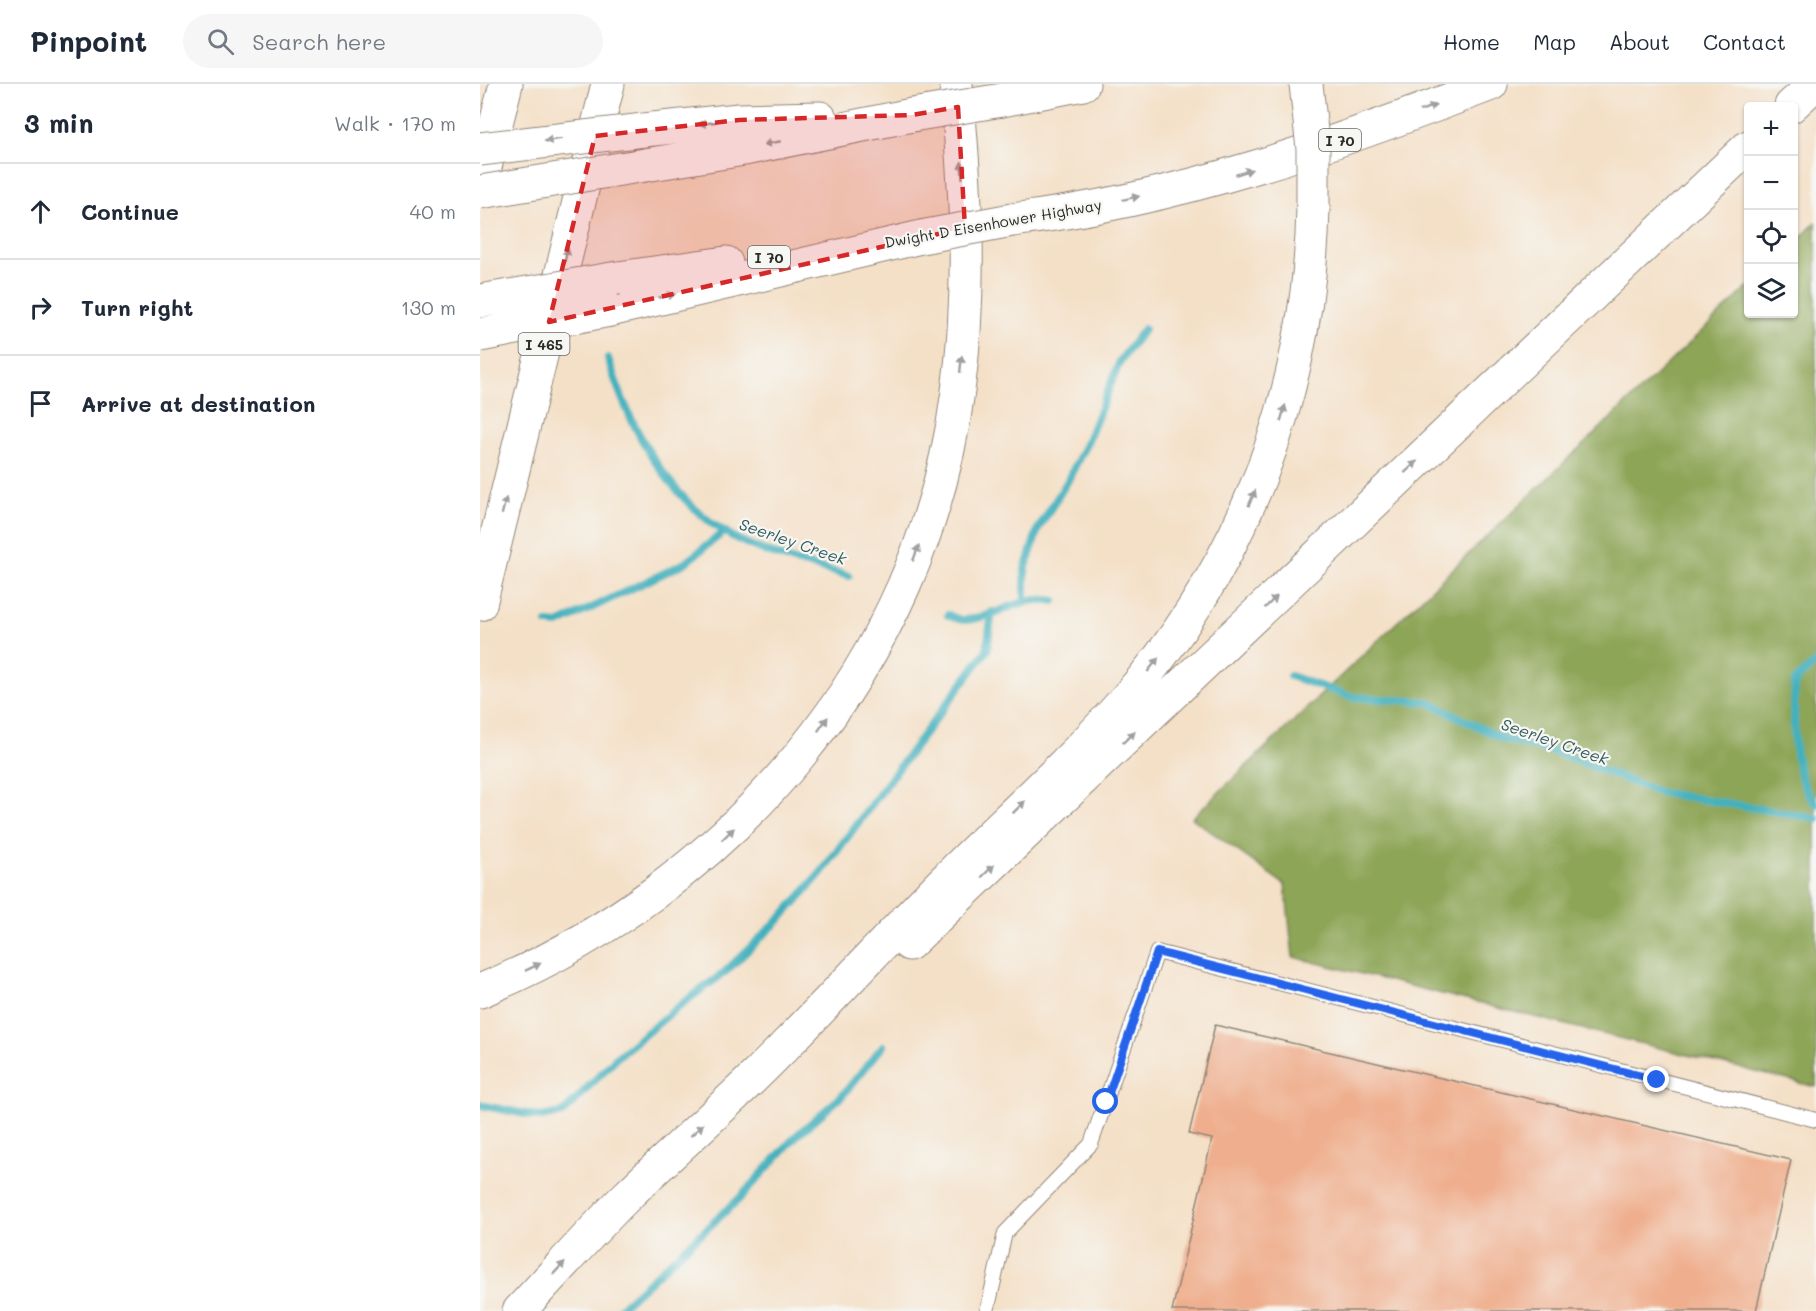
<!DOCTYPE html>
<html lang="en">
<head>
<meta charset="utf-8">
<style>
  :root { --surface:#fff; --page:#f6f6f7; --text:#1f2937; --muted:#747a83; --line:#e0e1e3 }
  body { margin:0; font-family:Mali,sans-serif; background:var(--page); color:var(--text) }
  .controls { position:absolute; right:18px; top:18px; display:grid; overflow:hidden; border-radius:6px; box-shadow:0 2px 4px #0004 }
  .controls button { width:54px; height:54px; display:grid; place-items:center; padding:0; border:0; border-bottom:2px solid var(--line); background:var(--surface); color:var(--text); font:30px sans-serif }
  .stop { position:absolute; width:18px; height:18px; margin:-14px; border:4px solid #2563eb; border-radius:50%; background:#fff }
  .stop.end { background:#2563eb; border-color:#fff; box-shadow:0 2px 6px #0008 }
  .list { margin:0; padding:0; list-style:none }
  h2 { display:flex; justify-content:space-between; align-items:center; height:78px; margin:0; padding:0 24px; font-size:26px }
  h2 small { font-size:20px; font-weight:400; color:var(--muted) }
  .list li { display:grid; grid-template-columns:39px 1fr auto; gap:18px; align-items:center; box-sizing:border-box; height:96px; padding:0 24px; border-top:2px solid var(--line) }
  .list b { display:block; font-size:22px; white-space:nowrap }
  .list em { font-size:20px; font-style:normal; color:var(--muted) }
  .icon { flex:none; width:33px; height:33px; fill:none; stroke:currentColor; stroke-width:2; stroke-linecap:round; stroke-linejoin:round }
  .map { position:relative; flex:none; width:1336px; height:1227px; overflow:hidden }
  header { display:flex; align-items:center; gap:36px; box-sizing:border-box; height:84px; padding:0 30px; background:var(--surface); border-bottom:2px solid var(--line) }
  header strong { font-size:28px }
  nav { display:flex; gap:33px; margin-inline-start:auto; font-size:21px }
  .search { width:420px; height:54px; background:var(--page); display:flex; align-items:center; gap:15px; box-sizing:border-box; padding:0 21px; border-radius:33px; color:var(--muted); font-size:22px }
  main { display:flex }
  aside { flex:1; background:var(--surface) }
  .map>svg:first-child { display:block }
</style>
</head>
<body>
<header>
<strong>Pinpoint</strong>
<div class="search"><svg class="icon" aria-label="search" viewBox="0 0 24 24"><circle cx="10" cy="10" r="6"/><path d="M15 15l6 6"/></svg>Search here</div>
<nav><a>Home</a><a>Map</a><a>About</a><a>Contact</a></nav>
</header>
<main>
<aside>
<h2>3 min<small>Walk · 170 m</small></h2>
<ul class="list">
<li><svg class="icon" aria-label="ahead" viewBox="0 0 24 24"><path d="M12 20V5M6 11l6-6 6 6"/></svg><div><b>Continue</b></div><em>40 m</em></li>
<li><svg class="icon" aria-label="right" viewBox="0 0 24 24"><path d="M7 20v-9h11M14 6l5 5-5 5"/></svg><div><b>Turn right</b></div><em>130 m</em></li>
<li><svg class="icon" aria-label="arrive" viewBox="0 0 24 24"><path d="M6 21V4h12l-3 4 3 4H6"/></svg><div><b>Arrive at destination</b></div></li>
</ul>
</aside>
<div class="map">
<svg width="1336" height="1227" viewBox="0 0 1336 1227">
  <rect width="100%" height="100%" fill="#f6f6f2"/>
  <filter id="ink" filterUnits="userSpaceOnUse"><feTurbulence type="fractalNoise" baseFrequency=".0167" numOctaves="2"/><feDisplacementMap in="SourceGraphic" scale="12" xChannelSelector="R" yChannelSelector="G"/><feConvolveMatrix kernelMatrix="1 2 1 2 8 2 1 2 1" color-interpolation-filters="sRGB"/></filter>
  <filter id="wash" filterUnits="userSpaceOnUse"><feTurbulence type="fractalNoise" baseFrequency=".008" numOctaves="4" result="noise"/><feDisplacementMap in="SourceGraphic" scale="24" xChannelSelector="R" yChannelSelector="G"/><feGaussianBlur stdDeviation="1.35" result="paint"/><feColorMatrix in="noise" values="0 0 0 0 0 0 0 0 0 0 0 0 0 0 0 0 0 1.4 0 .05"/><feComposite in="paint" operator="in"/></filter>
  <g filter="url(#wash)">
    <rect width="100%" height="100%" fill="#f4e0c7"/>
    <!-- forest -->
    <path fill="#8da556" stroke="#5c6840" stroke-width="1.5" d="M 1336,138 L 1336,1003 L 813,873 L 805,801 L 712,734 L 1268,203 L 1268,230 L 1314,230 L 1314,160 Z"/>
    <g fill="none" stroke-linecap="round" stroke-linejoin="round">
      <!-- stream -->
      <path stroke="#43b1be" stroke-width="8" d="M 128,274 C 150,346 191,422 261,457 C 295,473 333,482 369,492
        M 545,517 L 545,486 L 558,445 L 587,398 L 608,356 L 640,277 L 664,245
        M 468,531 C 473,533 480,537 486,536 C 516,534 542,510 574,517
        M 67,539 L 78,540 L 205,479 L 245,447
        M 1336,578 L 1315,597 C 1314,634 1309,691 1336,720
        M 810,592 L 872,613 L 948,618 L 1023,655 L 1075,668 L 1178,708 L 1336,734
        M 0,1021 L 61,1033 L 83,1029 L 138,972 L 203,919 L 245,888 L 300,835 L 340,790 L 371,748 L 507,566 L 512,528
        M 137,1227 L 259,1115 L 316,1052 L 362,1012 L 403,962"/>
    </g>
    <g id="blocks">
      <!-- building -->
      <path fill="#efaf8e" d="M 735,941 L 1311,1076 L 1276,1227 L 692,1227 L 732,1055 L 709,1050 Z"/>
    </g>
  </g>
  <g filter="url(#ink)">
    <use href="#blocks" fill-opacity="0" stroke="#908679" stroke-width="1.5"/>
    <g fill="none" stroke-linecap="round" stroke-linejoin="round">
      <defs>
        <path id="service" d="M 507,1227 L 525,1149 L 611,1060 L 677,868 L 1336,1036"/>
        <path id="motorway" d="M 522,16 L 603,0
          M 1311,22 L 1335,0
          M 173,45 L 259,36 L 340,34
          M 165,81 L 264,65 L 432,31
          M 0,103 L 26,0
          M 532,136 C 698,116 856,60 1011,0
          M 138,194 L 246,179
          M 130,226 L 441,153
          M 0,520 L 128,0
          M 429,860 L 1268,63
          M 0,907 C 251,803 443,581 478,307 C 492,205 486,102 476,0
          M 39,1227 C 75,1189 109,1150 145,1114 C 189,1071 235,1031 278,989 C 337,931 392,870 449,812 C 513,746 583,686 643,618 C 764,482 830,304 833,123"/>
      </defs>
      <!-- service casing -->
      <use href="#service" stroke="#908679" stroke-width="16"/>
      <!-- motorway casing -->
      <use href="#motorway" stroke="#908679" stroke-width="35"/>
      <!-- service -->
      <use href="#service" stroke="#fff" stroke-width="14"/>
      <!-- motorway -->
      <use href="#motorway" stroke="#fff" stroke-width="33"/>
      <defs>
        <path id="motorway-bridge" d="M 826,0 L 833,65 L 833,123
          M 432,31 L 522,16
          M 0,65 L 173,45
          M 0,108 L 165,81
          M 441,153 L 532,136
          M 0,217 L 138,194
          M 0,251 L 130,226"/>
      </defs>
      <!-- motorway-bridge casing -->
      <use href="#motorway-bridge" stroke="#908679" stroke-width="35" stroke-linecap="butt"/>
      <!-- motorway-bridge -->
      <use href="#motorway-bridge" stroke="#fff" stroke-width="33"/>
    </g>
    <!-- one-way arrows -->
    <defs><path id="oneway-solid" d="M-6-.8H1V-3.2L6.5 0L1 3.2V.8H-6Z" transform="scale(1.5)"/></defs>
    <g fill="#a0a0a0">
      <use href="#oneway-solid" transform="translate(948 24) rotate(-21)"/>
      <use href="#oneway-solid" transform="translate(227 39) rotate(174)"/>
      <use href="#oneway-solid" transform="translate(73 56) rotate(173)"/>
      <use href="#oneway-solid" transform="translate(292 59) rotate(169)"/>
      <use href="#oneway-solid" transform="translate(482 86) rotate(-93)"/>
      <use href="#oneway-solid" transform="translate(764 88) rotate(-18)"/>
      <use href="#oneway-solid" transform="translate(651 114) rotate(-12)"/>
      <use href="#oneway-solid" transform="translate(86 172) rotate(-76)"/>
      <use href="#oneway-solid" transform="translate(187 212) rotate(-13)"/>
      <use href="#oneway-solid" transform="translate(481 280) rotate(-84)"/>
      <use href="#oneway-solid" transform="translate(803 329) rotate(-74)"/>
      <use href="#oneway-solid" transform="translate(931 383) rotate(-43)"/>
      <use href="#oneway-solid" transform="translate(772 414) rotate(-67)"/>
      <use href="#oneway-solid" transform="translate(24 422) rotate(-76)"/>
      <use href="#oneway-solid" transform="translate(436 469) rotate(-69)"/>
      <use href="#oneway-solid" transform="translate(791 518) rotate(-44)"/>
      <use href="#oneway-solid" transform="translate(673 581) rotate(-52)"/>
      <use href="#oneway-solid" transform="translate(343 640) rotate(-55)"/>
      <use href="#oneway-solid" transform="translate(649 653) rotate(-44)"/>
      <use href="#oneway-solid" transform="translate(539 723) rotate(-45)"/>
      <use href="#oneway-solid" transform="translate(248 750) rotate(-44)"/>
      <use href="#oneway-solid" transform="translate(508 787) rotate(-44)"/>
      <use href="#oneway-solid" transform="translate(53 883) rotate(-26)"/>
      <use href="#oneway-solid" transform="translate(217 1046) rotate(-43)"/>
      <use href="#oneway-solid" transform="translate(79 1184) rotate(-47)"/>
    </g>
  </g>
  <g fill="none" stroke-linecap="round" stroke-linejoin="round" filter="url(#ink)">
    <!-- route -->
    <path stroke="#2563eb" stroke-width="8" d="M 626,1018 L 677,868 L 1177,996"/>
  </g>
  <!-- marked area -->
  <path fill="#d62828" fill-opacity="0.2" stroke="#d62828" stroke-width="4.5" stroke-dasharray="12 8" stroke-linejoin="round" d="M 478,23 L 485,144 L 69,238 L 115,52 L 259,36 L 432,31 Z"/>
  <g text-anchor="middle" dominant-baseline="central" stroke-width="4.5" stroke-linejoin="round" paint-order="stroke">
    <!-- shield labels -->
    <g fill="#f6f6f2" stroke="#686867" stroke-width="1.5">
      <rect x="839" y="45" width="42" height="22" rx="4.5"/>
      <rect x="268" y="162" width="42" height="22" rx="4.5"/>
      <rect x="38.5" y="249" width="51" height="22" rx="4.5"/>
    </g>
    <g font-size="14" font-weight="bold" fill="#2b2b2b">
      <text x="860" y="56">I 70</text>
      <text x="289" y="173">I 70</text>
      <text x="64" y="260">I 465</text>
    </g>
    <!-- street labels -->
    <g font-size="15" fill="#2b2b2b" stroke="#f6f6f2">
      <text transform="translate(513 139) rotate(-10)">Dwight D Eisenhower Highway</text>
    </g>
    <!-- water labels -->
    <g font-size="16" font-style="italic" fill="#335a5e" stroke="#f6f6f2">
      <text transform="translate(313 457) rotate(19)">Seerley Creek</text>
      <text transform="translate(1075 657) rotate(19)">Seerley Creek</text>
    </g>
  </g>
</svg>
<div class="controls">
<button>+</button>
<button>−</button>
<button><svg class="icon" aria-label="locate" viewBox="0 0 24 24"><circle cx="12" cy="12" r="6"/><path d="M12 2v4M12 18v4M2 12h4M18 12h4"/></svg></button>
<button><svg class="icon" aria-label="layers" viewBox="0 0 24 24"><path d="M12 4l9 5-9 5-9-5zM3 14l9 5 9-5"/></svg></button>
</div>
<div class="stop" style="left:626px;top:1018px"></div>
<div class="stop end" style="left:1177px;top:996px"></div>
</div>
</main>
</body>
</html>
